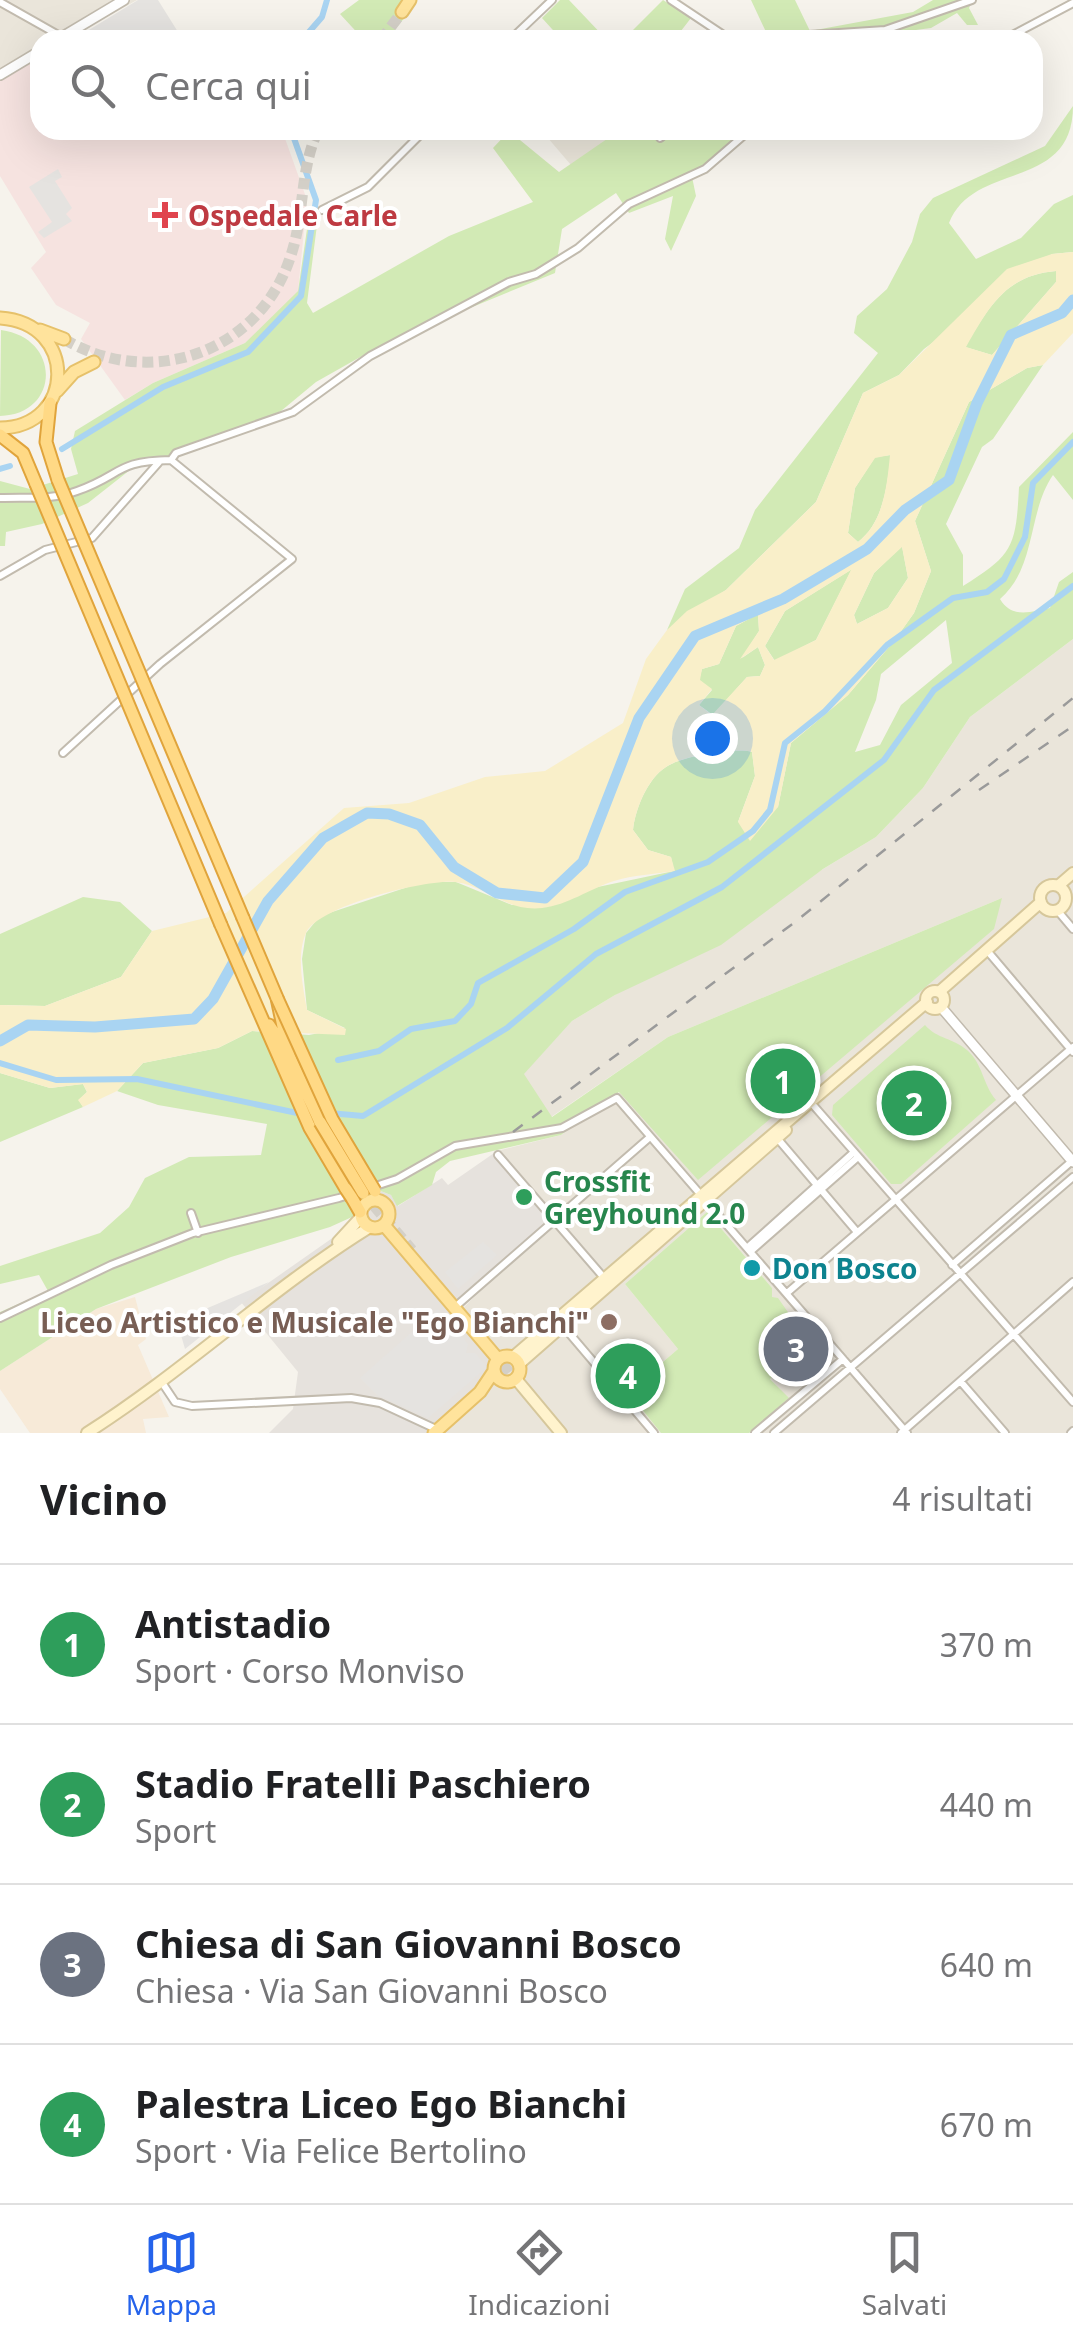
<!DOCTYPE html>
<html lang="it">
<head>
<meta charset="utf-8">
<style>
  :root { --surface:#fff; --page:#f6f6f6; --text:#202124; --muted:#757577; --line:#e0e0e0; --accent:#2563eb }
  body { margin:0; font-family:"Noto Sans",sans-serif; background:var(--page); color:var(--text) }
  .you { position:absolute; left:712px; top:738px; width:35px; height:35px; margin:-25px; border:8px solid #fff; border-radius:50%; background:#1a73e8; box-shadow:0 0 0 15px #1a73e833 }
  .badge { display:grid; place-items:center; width:65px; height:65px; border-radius:50%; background:var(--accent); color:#fff; font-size:32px; font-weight:700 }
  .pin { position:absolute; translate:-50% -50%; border:5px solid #fff; box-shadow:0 2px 10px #0006 }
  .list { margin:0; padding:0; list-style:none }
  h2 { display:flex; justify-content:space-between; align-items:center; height:130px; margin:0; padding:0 40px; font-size:42px }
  h2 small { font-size:32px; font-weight:400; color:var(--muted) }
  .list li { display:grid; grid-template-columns:65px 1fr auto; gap:30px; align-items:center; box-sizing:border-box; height:160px; padding:0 40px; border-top:2px solid var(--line) }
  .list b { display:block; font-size:38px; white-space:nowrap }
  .list p { margin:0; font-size:32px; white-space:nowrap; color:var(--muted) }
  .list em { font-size:32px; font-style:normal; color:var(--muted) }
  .icon { flex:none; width:55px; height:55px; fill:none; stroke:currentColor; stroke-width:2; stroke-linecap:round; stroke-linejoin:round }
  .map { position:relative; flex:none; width:1073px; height:1433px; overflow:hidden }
  .search { position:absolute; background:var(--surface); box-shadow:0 10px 40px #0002; left:30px; right:30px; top:30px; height:110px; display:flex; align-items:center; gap:25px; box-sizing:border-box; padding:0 35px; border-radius:30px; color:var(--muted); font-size:38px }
  .sheet { height:770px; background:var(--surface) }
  nav { display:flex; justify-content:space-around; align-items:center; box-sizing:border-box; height:140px; border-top:2px solid var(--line); background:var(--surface); font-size:28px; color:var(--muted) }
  nav a { display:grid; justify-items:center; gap:5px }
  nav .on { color:var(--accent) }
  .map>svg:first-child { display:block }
</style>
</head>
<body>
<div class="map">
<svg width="1073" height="1433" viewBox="0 0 1073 1433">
  <rect width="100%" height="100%" fill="#f6f3ec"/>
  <!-- residential -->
  <path fill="#eae5da" d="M 0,0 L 137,0 L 65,40 L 40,40 L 40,56 L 0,80 Z
    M 541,130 L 606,130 L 611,137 L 571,165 Z
    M 1073,639 L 1073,1433 L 749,1433 L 788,1399 L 770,1378 L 772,1288 L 707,1212 L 625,1284 L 678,1349 L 628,1392 L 661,1433 L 438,1433 L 458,1313 L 555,1218 L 497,1151 L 561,1135 L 620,1092 L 1002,898 L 668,1037 L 551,1117 L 523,1074 L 572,1021 L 876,837 L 923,788 L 970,717 Z"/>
  <!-- commercial -->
  <path fill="#f7ead8" d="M 135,1297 L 146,1339 L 138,1345 L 169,1417 L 143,1419 L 146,1433 L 30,1433 L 0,1389 L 0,1371 L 96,1309 Z"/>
  <!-- industrial -->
  <path fill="#e6e2dd" d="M 497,1151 L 556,1218 L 458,1312 L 509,1369 L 438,1433 L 269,1433 L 293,1409 L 298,1372 L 241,1302 L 341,1232 L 378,1190 L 391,1195 L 398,1206 L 442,1178 L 448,1185 Z"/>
  <!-- medical -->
  <path fill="#f6e3e0" d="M 40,56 L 40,130 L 282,130 L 307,200 L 298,291 L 274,317 L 245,343 L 153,383 L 125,400 L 81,339 L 90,323 L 56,305 L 31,268 L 46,252 L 0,176 L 0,80 Z"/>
  <!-- green -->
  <path fill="#d2eab5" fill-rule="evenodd" d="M 359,0 L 403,0 L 396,9 L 405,17 L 387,40 L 364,40 L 340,14 Z
    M 560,0 L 569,0 L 607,40 L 562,40 L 542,18 Z
    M 663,0 L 691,18 L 674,40 L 623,40 Z
    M 751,0 L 795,0 L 810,31 L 913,12 L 933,0 L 973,0 L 969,8 L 978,25 L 967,25 L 957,13 L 931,28 L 878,35 L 871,29 L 767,34 Z
    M 1073,106 C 1073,192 974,160 949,223 L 976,259 L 1021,238 L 1054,204 L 1073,195 L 1073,252 L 1052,254 L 924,349 L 899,375 L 863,393 L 816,502 L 726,590 L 667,630 L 685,589 L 739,548 L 755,510 L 878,353 L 854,333 L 857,316 L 887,289 L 912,242 L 920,214 L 933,198 L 1045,146 Z
    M 620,130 L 744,130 L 692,177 L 696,196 L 671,251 L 665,239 L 673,196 L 629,213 L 616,193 L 562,229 L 555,273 L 385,343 L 316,382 L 281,411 L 161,462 L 135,466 L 88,503 L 42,524 L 6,532 L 5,546 L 0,546 L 0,481 L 30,489 L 78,474 L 71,449 L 75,431 L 153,383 L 245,343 L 298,291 L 307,229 L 317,225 L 307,303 L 313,313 L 449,236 L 533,202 L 493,148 L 509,131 L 559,172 Z
    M 1056,271 L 1056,282 L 992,355 L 965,347 C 989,307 1006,275 1056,271 Z
    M 1,330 C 62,338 60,415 0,416 Z
    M 1043,365 L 993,439 L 982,447 L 946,524 L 963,555 L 963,586 C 1013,555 1016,547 1019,487 L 1073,432 L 1073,500 L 1053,475 C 1027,513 1037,567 1000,599 C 1012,619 1030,612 1050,608 L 1059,582 L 1073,572 L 1073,639 L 970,717 L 923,788 L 876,837 L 823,869 L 721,945 L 615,995 L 572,1021 L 524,1074 L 552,1117 L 668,1037 L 1002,898 L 994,929 L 698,1180 L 619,1092 L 561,1135 L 450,1161 L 436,1172 L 432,1185 L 397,1206 L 391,1195 L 378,1190 L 352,1217 L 330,1227 L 231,1257 L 96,1309 L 0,1371 L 0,1312 L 48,1291 L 39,1275 L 0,1284 L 0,1266 L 100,1233 L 129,1207 L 145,1178 L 189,1157 L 261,1155 L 267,1124 L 158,1105 L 117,1091 L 143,1063 L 218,1048 L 252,1031 L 309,1035 L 345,1028 L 307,1010 L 302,959 L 306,933 L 320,916 L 423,882 L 456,882 L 512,905 L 674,871 L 671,857 L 648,850 L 633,830 C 635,810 647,779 666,767 C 682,756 735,747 752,752 L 755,776 L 738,822 L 778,807 L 791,743 L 848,695 L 894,641 L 914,613 L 931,571 L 915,521 L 969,402 L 1027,368 ZM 946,620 L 952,663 L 901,705 L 880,745 L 855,752 L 876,700 L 881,674 Z
    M 891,455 C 887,485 884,522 858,542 L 848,533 L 855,488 L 875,457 Z
    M 902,546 L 908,578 L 888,608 L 857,624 L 854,615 L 874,573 Z
    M 852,569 L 816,640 L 775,661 L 765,646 L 785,611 Z
    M 758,614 L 759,631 L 742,658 L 758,647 L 765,665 L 760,676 L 747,677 L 713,715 L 699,705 L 712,690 L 699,680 L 702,669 L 719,664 L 736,626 Z
    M 83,897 L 120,902 L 152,931 L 121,977 L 45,1006 L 0,1005 L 0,934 Z
    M 925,1025 C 937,1039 953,1038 967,1050 C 983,1064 983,1085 996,1100 L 901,1184 L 891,1184 L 832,1115 L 833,1105 Z
    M 0,1073 L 50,1088 L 83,1084 L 87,1092 L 79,1100 L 83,1107 L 0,1142 Z
    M 707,1212 L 772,1288 L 772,1297 L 778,1298 L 797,1325 L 772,1346 L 786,1363 L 770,1379 L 789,1398 L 749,1433 L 661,1433 L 628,1392 L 678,1349 L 625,1284 Z"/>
  <!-- sand -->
  <path fill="#f9efc9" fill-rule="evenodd" d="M 1073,252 L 1073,333 L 1043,365 L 1027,368 L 969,402 L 915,521 L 931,571 L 914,613 L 894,641 L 848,695 L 791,743 L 778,807 L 750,841 L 738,822 L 755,776 L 752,752 C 735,747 681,756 666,767 C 647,779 635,810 633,830 L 648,850 L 671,857 L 675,871 C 655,874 633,875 614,881 C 589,889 568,905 542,908 C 505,912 486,885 455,882 C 426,879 318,906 306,933 C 296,955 303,987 307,1010 L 346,1029 L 345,1035 L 252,1031 L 218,1048 L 143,1063 L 117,1091 L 83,1107 L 78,1100 L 87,1092 L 83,1084 L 50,1088 L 0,1073 L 0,1005 L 45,1006 L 121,977 L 152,931 L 226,913 L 344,808 L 409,803 L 485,777 L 545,771 L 623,723 L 646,659 L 667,630 L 687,611 L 726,590 L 816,502 L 863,393 L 899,375 L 1007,269 L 1052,254 ZM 1056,271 L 1056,282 L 992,355 L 966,347 C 989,307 1006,275 1056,271 ZM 890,455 C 887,485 884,522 858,542 L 848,533 L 855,488 L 875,458 ZM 902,547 L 908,578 L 888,608 L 857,624 L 854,615 L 874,573 ZM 851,570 L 816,640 L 774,660 L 765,646 L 785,611 ZM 758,614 L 759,631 L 740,659 L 758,647 L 765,665 L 760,676 L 747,677 L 712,715 L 699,705 L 712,689 L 700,680 L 702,669 L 719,664 L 736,626 Z"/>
  <!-- parking -->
  <path fill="#e5e3e0" d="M 138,0 L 158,0 L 183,40 L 86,40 L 84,33 Z
    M 58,169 L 62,177 L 55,181 L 72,208 L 66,214 L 72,221 L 44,238 L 38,232 L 52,222 L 29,187 Z
    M 483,1242 L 497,1255 L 458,1289 L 445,1272 Z
    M 269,1282 L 185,1349 L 177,1321 Z
    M 438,1309 L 468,1344 L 466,1353 L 475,1353 L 487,1367 L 428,1418 L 377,1395 L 360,1378 Z"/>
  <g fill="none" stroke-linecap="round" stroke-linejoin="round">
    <!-- canal -->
    <path stroke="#a9d4f2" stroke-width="6" d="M 302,40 L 322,17 L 327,0
      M 62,449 L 163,387 L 248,352 L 301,296 L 316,200 L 291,130
      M 0,469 L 10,466
      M 338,1060 L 379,1051 L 411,1029 L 455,1021 L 471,1004 L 478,983 L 574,929 L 625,892 L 708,862 L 753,831 L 770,810 L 785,743 L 825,711 L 887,645 L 953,598 L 987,592 L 1004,579 L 1025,537 L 1033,483 L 1073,442
      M 0,1063 L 56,1080 L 137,1079 L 302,1114
      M 329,1113 L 363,1116 L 507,1028 L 596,954 L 722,887 L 884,760 L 934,690 L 1073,586"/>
    <!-- river -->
    <path stroke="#a9d4f2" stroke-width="11" d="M 0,1041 L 28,1025 L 95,1027 L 194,1019 L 213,999 L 268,901 L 323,838 L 367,813 L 389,814 L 420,825 L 454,867 L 497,893 L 545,898 L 583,862 L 639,718 L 695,636 L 783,599 L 867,549 L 905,510 L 949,480 L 977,403 L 1011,335 L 1062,313 L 1073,300"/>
    <!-- primary-tunnel -->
    <path stroke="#d4d0c8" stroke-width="11" stroke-dasharray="11 5.5" stroke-linecap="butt" d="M 381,40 L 402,12
      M 64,339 C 149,390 258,354 290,258 C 305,216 299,172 318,130"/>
    <!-- trunk-tunnel -->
    <path stroke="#d4d0c8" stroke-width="11" stroke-dasharray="11 5.5" stroke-linecap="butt" d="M 363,1193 L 412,1250
      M 492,1351 L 521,1387"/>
    <defs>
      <path id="minor" d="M 671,0 L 731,40 L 885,30 L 972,0
        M 0,2 L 62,37
        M 510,40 L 552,0
        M 1003,40 L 1073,3
        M 660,138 L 670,130
        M 322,210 L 368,187 L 425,130
        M 0,498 C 26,497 53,500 77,491 C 123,475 114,461 171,460 L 176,453 L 293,412 L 370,356 L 509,282 L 536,274 L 578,248 L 629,204 L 705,169 L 750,130
        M 0,576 L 45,550 L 92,538 L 160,461
        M 63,753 L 160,664 L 292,559 L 171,460
        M 1057,910 L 1073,929
        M 990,954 L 1073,1052
        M 814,1106 L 1073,1402
        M 777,1138 L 857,1232
        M 498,1155 L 605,1279
        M 191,1213 L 198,1233
        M 748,1247 L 854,1152
        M 751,1251 L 858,1157
        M 952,1265 L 1072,1161
        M 787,1293 L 1073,1047
        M 455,1307 L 650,1137
        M 0,1318 L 111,1265 L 193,1233 L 339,1198 L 397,1179 L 455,1146 L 562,1128 L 617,1098 L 907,1433
        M 563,1326 L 654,1433
        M 961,1382 L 1005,1433
        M 163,1384 L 175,1402 L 192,1406 L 351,1398 L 380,1403 L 436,1429
        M 755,1433 L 843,1359
        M 774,1433 L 1073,1177
        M 901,1433 L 1073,1282
        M 1071,1433 L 1073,1431"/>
      <path id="tertiary" d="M 57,40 L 124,0
        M 0,75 L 40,51
        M 941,1007 L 1073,1162"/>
      <path id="secondary" d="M1040 898a13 13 0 1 1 26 0a13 13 0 1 1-26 0Z
        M 1058,886 L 1073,873
        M926 1000a9 9 0 1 1 18 0a9 9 0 1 1-18 0Z
        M 939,992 L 1041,902
        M 338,1242 L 361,1217
        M 513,1357 L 927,1002
        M 519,1364 L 786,1130
        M 516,1379 L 561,1433
        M 87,1433 C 186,1370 270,1289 370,1227"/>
      <path id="primary" d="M 402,12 L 410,0
        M 0,318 C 78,323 76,427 0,428
        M 40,330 L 64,339
        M 57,391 L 74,372 L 94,362
        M361 1214a14 14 0 1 1 28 0a14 14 0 1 1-28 0Z
        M 384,1225 L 498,1359
        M494 1369a13 13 0 1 1 26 0a13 13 0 1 1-26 0Z
        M 434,1433 L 480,1392 L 494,1371"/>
      <path id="trunk" d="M 50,403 L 46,442 L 58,480
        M 0,435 L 23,453 L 36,484
        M 243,918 L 277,998 L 289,1055
        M 221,925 L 310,1128 L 346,1189
        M 269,1025 L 289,1055 L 320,1122
        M 352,1198 L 360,1212"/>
    </defs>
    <!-- minor casing -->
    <use href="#minor" stroke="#c2bbae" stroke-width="10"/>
    <!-- tertiary casing -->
    <use href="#tertiary" stroke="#c2bbae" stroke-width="12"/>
    <!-- secondary casing -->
    <use href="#secondary" stroke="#d6c79b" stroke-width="14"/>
    <!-- primary casing -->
    <use href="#primary" stroke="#e6c16a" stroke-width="15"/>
    <!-- trunk casing -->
    <use href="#trunk" stroke="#e0a43c" stroke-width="15"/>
    <!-- minor -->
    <use href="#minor" stroke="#fff" stroke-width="6"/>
    <!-- tertiary -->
    <use href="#tertiary" stroke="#fff" stroke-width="9"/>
    <!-- secondary -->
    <use href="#secondary" stroke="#fff3cd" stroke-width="10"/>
    <!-- primary -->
    <use href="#primary" stroke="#ffe39c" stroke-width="11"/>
    <!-- trunk -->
    <use href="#trunk" stroke="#ffd985" stroke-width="11"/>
    <!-- rail -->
    <path stroke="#9a9a9a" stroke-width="2.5" stroke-dasharray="12 12" stroke-linecap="butt" d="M 979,790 L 1073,726
      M 513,1132 L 795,922 L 1073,698"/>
    <defs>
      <path id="trunk-bridge" d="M 58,480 L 243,918
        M 36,484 L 221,925
        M 277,998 L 332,1119 L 375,1191
        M 320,1122 L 363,1193
        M 346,1189 L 352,1198"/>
    </defs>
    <!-- trunk-bridge casing -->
    <use href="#trunk-bridge" stroke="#e0a43c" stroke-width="15" stroke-linecap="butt"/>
    <!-- trunk-bridge -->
    <use href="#trunk-bridge" stroke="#ffd985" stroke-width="11"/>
  </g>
  <!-- markers -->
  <path fill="#e0444e" stroke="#fff" stroke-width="4" d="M160 200h10v10h10v10h-10v10h-10v-10h-10v-10h10z"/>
  <circle fill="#2e9e5b" stroke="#fff" stroke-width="4" cx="524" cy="1197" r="10"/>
  <circle fill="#0f9aa8" stroke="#fff" stroke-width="4" cx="752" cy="1268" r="10"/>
  <circle fill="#8d6e63" stroke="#fff" stroke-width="4" cx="609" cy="1322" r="10"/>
  <g text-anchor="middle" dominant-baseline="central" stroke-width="8" stroke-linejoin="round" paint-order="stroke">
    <!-- health labels -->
    <g font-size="28" font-weight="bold" fill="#be3a42" stroke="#fff" text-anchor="start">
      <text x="188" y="215">Ospedale Carle</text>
    </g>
    <!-- leisure labels -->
    <g font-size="28" font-weight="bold" fill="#27864d" stroke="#fff" text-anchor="start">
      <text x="544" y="1181">Crossfit<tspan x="544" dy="32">Greyhound 2.0</tspan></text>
    </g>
    <!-- culture labels -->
    <g font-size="28" font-weight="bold" fill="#0d838f" stroke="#fff" text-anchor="start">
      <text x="772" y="1268">Don Bosco</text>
    </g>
    <!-- education labels -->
    <g font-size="28" font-weight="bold" fill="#785e54" stroke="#fff" text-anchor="end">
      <text x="589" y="1322">Liceo Artistico e Musicale "Ego Bianchi"</text>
    </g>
  </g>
</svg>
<div class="you"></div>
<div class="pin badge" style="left:783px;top:1081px;background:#2e9e5b">1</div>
<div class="pin badge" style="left:914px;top:1103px;background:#2e9e5b">2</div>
<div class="pin badge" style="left:796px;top:1349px;background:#6b7280">3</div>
<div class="pin badge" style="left:628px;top:1376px;background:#2e9e5b">4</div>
<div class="search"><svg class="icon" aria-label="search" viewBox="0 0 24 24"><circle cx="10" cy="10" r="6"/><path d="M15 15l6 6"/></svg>Cerca qui</div>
</div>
<section class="sheet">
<h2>Vicino<small>4 risultati</small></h2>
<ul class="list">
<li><span class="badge" style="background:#2e9e5b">1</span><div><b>Antistadio</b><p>Sport · Corso Monviso</p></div><em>370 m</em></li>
<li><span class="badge" style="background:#2e9e5b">2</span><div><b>Stadio Fratelli Paschiero</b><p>Sport</p></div><em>440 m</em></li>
<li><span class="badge" style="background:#6b7280">3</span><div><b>Chiesa di San Giovanni Bosco</b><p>Chiesa · Via San Giovanni Bosco</p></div><em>640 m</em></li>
<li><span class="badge" style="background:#2e9e5b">4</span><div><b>Palestra Liceo Ego Bianchi</b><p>Sport · Via Felice Bertolino</p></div><em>670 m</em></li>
</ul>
</section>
<nav>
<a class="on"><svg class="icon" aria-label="map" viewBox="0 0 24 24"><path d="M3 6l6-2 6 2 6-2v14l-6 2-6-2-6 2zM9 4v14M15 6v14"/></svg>Mappa</a>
<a><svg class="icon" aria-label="directions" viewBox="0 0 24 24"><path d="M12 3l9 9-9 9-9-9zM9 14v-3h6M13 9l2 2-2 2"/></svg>Indicazioni</a>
<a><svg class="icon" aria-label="saved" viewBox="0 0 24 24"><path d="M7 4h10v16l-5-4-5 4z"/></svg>Salvati</a>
</nav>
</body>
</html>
